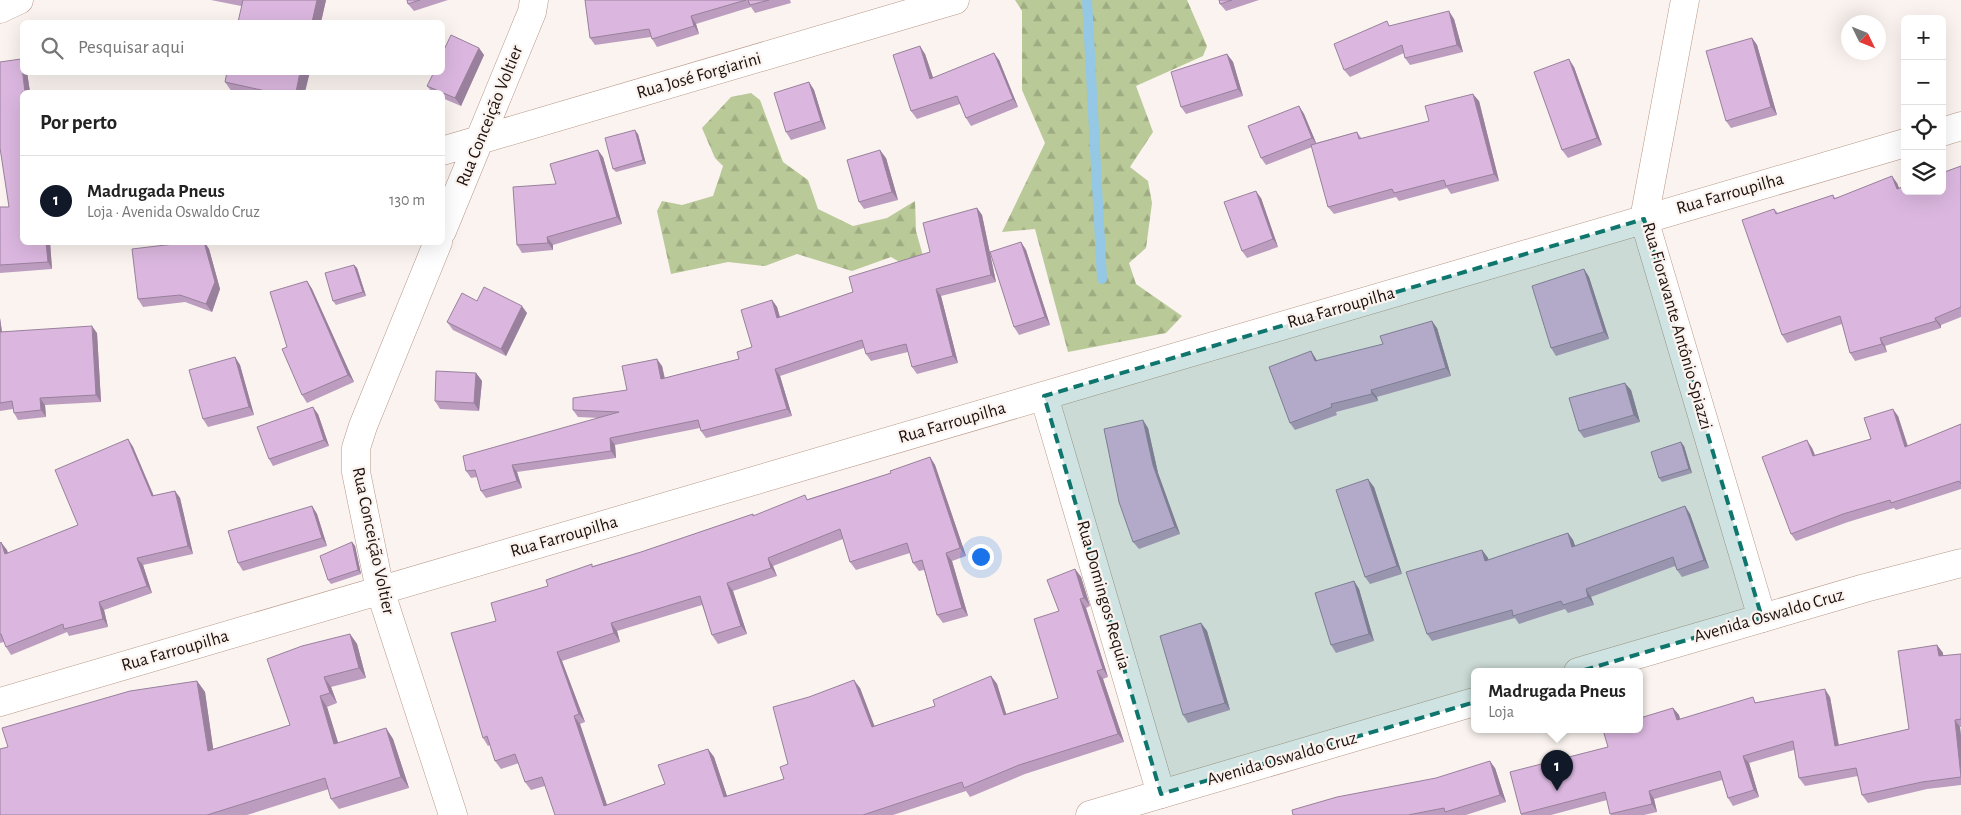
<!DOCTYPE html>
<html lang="pt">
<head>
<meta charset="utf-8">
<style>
  :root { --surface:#fff; --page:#f2f2f2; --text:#222; --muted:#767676; --line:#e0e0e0; --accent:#111827 }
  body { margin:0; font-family:"Alegreya Sans",sans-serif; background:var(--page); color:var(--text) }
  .controls { position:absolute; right:15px; top:15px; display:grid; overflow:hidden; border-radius:8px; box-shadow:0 5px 20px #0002 }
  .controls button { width:45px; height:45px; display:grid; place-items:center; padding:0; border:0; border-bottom:1px solid var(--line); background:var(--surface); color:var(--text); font:25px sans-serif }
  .compass { position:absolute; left:1841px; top:15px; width:45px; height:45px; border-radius:50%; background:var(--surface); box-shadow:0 5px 20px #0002; rotate:133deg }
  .you { position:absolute; left:980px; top:556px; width:18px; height:18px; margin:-12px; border:4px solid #fff; border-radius:50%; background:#1a73e8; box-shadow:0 0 0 8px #1a73e833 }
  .badge { display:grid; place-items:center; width:32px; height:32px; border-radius:50%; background:var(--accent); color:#fff; font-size:16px; font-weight:700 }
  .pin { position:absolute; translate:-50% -41px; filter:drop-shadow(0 1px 2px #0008) }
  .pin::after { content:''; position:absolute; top:26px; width:18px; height:15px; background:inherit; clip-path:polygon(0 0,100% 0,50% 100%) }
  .popup { position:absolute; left:1471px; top:668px; width:172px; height:65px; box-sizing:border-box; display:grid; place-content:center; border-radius:8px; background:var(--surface); filter:drop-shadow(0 1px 4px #0005); font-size:16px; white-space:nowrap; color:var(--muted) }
  .popup b { font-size:19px; color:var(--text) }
  .popup::after { content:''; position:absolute; left:50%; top:100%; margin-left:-10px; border:10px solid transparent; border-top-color:var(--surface) }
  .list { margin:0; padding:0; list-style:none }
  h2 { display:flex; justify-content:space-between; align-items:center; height:65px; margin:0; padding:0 20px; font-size:21px }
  h2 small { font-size:16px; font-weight:400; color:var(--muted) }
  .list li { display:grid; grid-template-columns:32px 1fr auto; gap:15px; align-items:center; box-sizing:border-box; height:90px; padding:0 20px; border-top:1px solid var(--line) }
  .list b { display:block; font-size:19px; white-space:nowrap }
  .list p { margin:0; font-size:16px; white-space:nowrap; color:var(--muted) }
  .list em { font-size:16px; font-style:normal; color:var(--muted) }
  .icon { flex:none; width:28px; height:28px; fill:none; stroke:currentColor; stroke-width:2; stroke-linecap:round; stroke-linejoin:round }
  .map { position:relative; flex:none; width:1961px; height:815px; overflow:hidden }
  .search { position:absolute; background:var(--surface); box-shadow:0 5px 20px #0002; left:20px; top:20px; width:425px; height:55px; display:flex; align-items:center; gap:12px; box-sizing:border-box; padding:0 18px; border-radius:8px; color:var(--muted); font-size:19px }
  .panel { position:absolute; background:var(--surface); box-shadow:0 5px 20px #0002; left:20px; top:90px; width:425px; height:155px; border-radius:8px }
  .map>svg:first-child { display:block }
</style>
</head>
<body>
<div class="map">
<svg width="1961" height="815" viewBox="0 0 1961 815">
  <defs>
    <pattern id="forest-firs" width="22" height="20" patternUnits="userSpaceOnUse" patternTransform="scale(1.25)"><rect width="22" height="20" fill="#b9c998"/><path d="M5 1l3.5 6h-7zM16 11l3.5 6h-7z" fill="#9fac82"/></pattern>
  </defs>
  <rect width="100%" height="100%" fill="#faf3ef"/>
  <!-- forest -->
  <path fill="url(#forest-firs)" d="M 1015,0 L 1187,0 L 1207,46 L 1203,56 L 1136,86 L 1153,132 L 1130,167 L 1148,181 L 1152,203 L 1146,248 L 1129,263 L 1136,284 L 1182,316 L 1166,333 L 1068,352 L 1035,229 L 1002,232 L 1045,143 L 1022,90 L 1022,11 Z
    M 751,93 L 760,100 L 783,162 L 808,180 L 818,209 L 853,226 L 887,218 L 915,201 L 916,231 L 934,295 L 910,268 L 891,257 L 852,271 L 797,254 L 765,266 L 728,262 L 671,274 L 657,211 L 662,201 L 682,205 L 713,196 L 723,166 L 715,158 L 702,128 L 731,97 Z"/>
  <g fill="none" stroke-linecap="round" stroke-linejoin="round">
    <!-- stream -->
    <path stroke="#94c8e5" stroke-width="10" d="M 1087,0 L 1102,279"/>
    <defs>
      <path id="street" d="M 1685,0 L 1644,219 L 1762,618
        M 0,9 L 19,0
        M 1942,132 L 1961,126
        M 442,151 L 955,0
        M 442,231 L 532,12 L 534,0
        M 438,242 L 363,426 L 356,448 L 356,472 L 380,590 L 453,815
        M 1044,396 L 1161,794
        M 0,702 L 1905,143"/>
      <path id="secondary" d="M 1578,672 L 1865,588 L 1961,563
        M 1090,815 L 1474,702"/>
    </defs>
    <!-- street casing -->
    <use href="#street" stroke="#ba9888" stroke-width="29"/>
    <!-- secondary casing -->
    <use href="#secondary" stroke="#ba9888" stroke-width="29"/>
    <!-- street -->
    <use href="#street" stroke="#fff" stroke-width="28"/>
    <!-- secondary -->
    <use href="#secondary" stroke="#fff" stroke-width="28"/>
  </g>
  <!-- wall -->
  <path fill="#bc9dc0" d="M 211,0 L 326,0 L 321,22 Z
    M 407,0 L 448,0 L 414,11 L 408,4 Z
    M 585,0 L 790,0 L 791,3 L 755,13 L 751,7 L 696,24 L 699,34 L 657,47 L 651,37 L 595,45 L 590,38 Z
    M 1219,0 L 1259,0 L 1226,11 L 1220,4 Z
    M 1454,19 L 1463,52 L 1410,65 L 1405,58 L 1404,53 L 1350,77 L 1344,70 L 1390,26 Z
    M 1752,38 L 1757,45 L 1777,115 L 1731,128 L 1726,121 Z
    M 479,48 L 484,55 L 461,106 L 442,98 L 442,92 L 432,92 L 427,86 Z
    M 925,54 L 933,78 L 999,60 L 1018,107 L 971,126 L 966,118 L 960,104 L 917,119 L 911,111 Z
    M 1227,54 L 1233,62 L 1243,96 L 1186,114 L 1181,107 Z
    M 21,59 L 22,61 L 22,72 L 27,72 L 30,92 L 22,92 L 22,242 L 50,242 L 52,269 L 0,273 L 0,207 L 9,207 Z
    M 1574,67 L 1602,145 L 1568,158 L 1562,150 Z
    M 225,82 L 305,92 L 232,92 Z
    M 809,82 L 814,90 L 826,129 L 791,140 L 786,132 Z
    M 1479,101 L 1499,181 L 1451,194 L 1447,188 L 1399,201 L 1396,197 L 1334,214 L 1328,207 L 1312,147 L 1266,165 L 1261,158 L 1299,106 L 1304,114 L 1316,143 L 1357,132 L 1362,139 L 1429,121 Z
    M 638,134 L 646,164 L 616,172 L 613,169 Z
    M 603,157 L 622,224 L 553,245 L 553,250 L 522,253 L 517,245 L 556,184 Z
    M 886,158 L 898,200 L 864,209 L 859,202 Z
    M 1961,166 L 1961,317 L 1941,325 L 1941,328 L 1885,346 L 1887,352 L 1855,361 L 1850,353 L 1842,324 L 1787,343 L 1782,335 L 1774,209 L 1778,213 L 1833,195 L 1835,198 L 1897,183 L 1899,188 Z
    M 1261,198 L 1278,247 L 1247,258 L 1242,251 Z
    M 977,208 L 982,215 L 996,282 L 941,296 L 958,363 L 917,374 L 912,367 L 908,352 L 871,361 L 866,354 L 864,348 L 780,376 L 792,416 L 706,438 L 701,431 L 700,428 L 615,445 L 616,458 L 517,472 L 522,488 L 486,498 L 481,491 L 477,477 L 471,478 L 466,471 L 599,418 L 578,417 L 573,410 L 627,390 L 662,366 L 665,378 L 739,359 L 752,347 L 772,300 L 777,307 L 780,317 L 853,292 L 930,252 Z
    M 191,242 L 205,242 L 209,249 L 220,289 L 212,312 L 185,302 L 143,307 L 138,299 Z
    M 1021,242 L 1026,250 L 1050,325 L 1019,335 L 1014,327 Z
    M 354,265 L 357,268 L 366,296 L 336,305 L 333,301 Z
    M 1584,269 L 1589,277 L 1609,339 L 1556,356 L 1551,348 Z
    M 307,281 L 312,289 L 354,382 L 307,403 L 302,395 L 287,347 Z
    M 477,301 L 527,313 L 506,356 L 453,330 L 447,322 Z
    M 0,318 L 2,332 L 97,333 L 101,402 L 45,405 L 46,417 L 18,420 L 14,413 L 13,409 L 0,411 Z
    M 1437,328 L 1451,376 L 1377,397 L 1378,401 L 1336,412 L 1337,415 L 1295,430 L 1290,423 L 1311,351 L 1317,361 L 1383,344 Z
    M 235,357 L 240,365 L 254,415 L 208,427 L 203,419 Z
    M 476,373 L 482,381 L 479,411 L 440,409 L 435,401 Z
    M 1631,390 L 1640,422 L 1584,438 L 1579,431 Z
    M 318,414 L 329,446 L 273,466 L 269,459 Z
    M 1898,416 L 1908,446 L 1961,424 L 1961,489 L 1896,510 L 1894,508 L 1848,522 L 1796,541 L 1791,534 L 1812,448 L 1815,455 L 1871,439 Z
    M 1148,428 L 1158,473 L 1180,534 L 1139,549 L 1133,542 Z
    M 128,439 L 133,447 L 154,496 L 175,491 L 180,498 L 193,554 L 143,565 L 152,593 L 104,610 L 108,627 L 69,636 L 67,632 L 11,655 L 6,647 L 4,642 L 0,643 L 0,543 L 7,550 L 8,553 L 78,525 Z
    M 1684,446 L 1692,473 L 1662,482 L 1659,478 Z
    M 930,457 L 935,465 L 966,556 L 952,561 L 968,616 L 943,623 L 937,615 L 924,570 L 919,571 L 913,563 L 910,553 L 856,570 L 850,562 L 843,539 L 773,566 L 777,576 L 733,591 L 747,634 L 718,644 L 712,635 L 702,605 L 617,631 L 620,642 L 562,661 L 585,722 L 580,724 L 607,805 L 665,784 L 708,749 L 714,757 L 727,796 L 784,779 L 788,764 L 860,688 L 874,726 L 935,706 L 991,676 L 997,684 L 1006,714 L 1058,698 L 1059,611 L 1075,569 L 1081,577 L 1090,606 L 1086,608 L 1108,677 L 1103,679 L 1124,742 L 1025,774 L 970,797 L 966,791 L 893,815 L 555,815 L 545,786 L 531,790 L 525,782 L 519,763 L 501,769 L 495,761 L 490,745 L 488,746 L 483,738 L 496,621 L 548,586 L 593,566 L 641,552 L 753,514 L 754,516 L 891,473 Z
    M 1374,487 L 1402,574 L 1370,584 L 1365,577 Z
    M 312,506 L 317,514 L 327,546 L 243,571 L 238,563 Z
    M 1685,506 L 1690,514 L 1709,568 L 1682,577 L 1677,570 L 1675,566 L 1591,597 L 1594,605 L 1568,613 L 1565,609 L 1519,624 L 1515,618 L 1432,641 L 1427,634 L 1482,550 L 1488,558 L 1488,560 L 1568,533 L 1573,540 L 1575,546 Z
    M 352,542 L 355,546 L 361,574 L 331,584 L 328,580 Z
    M 1354,581 L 1359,589 L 1374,641 L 1336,653 L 1331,645 Z
    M 1201,623 L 1207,631 L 1230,710 L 1188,723 L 1183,715 Z
    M 350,634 L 357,644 L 366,678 L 331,687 L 337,703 L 327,707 L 338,743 L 386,728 L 393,739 L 409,788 L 339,809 L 331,799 L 329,789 L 247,815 L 0,815 L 197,681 L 205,692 L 213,749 L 290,725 Z
    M 1937,645 L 1943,653 L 1943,656 L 1961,654 L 1961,727 L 1960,727 L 1961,736 L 1961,785 L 1927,789 L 1868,803 L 1862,795 L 1858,776 L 1805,786 L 1799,778 L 1794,750 L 1749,763 L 1759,797 L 1733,806 L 1728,798 L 1722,780 L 1654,799 L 1657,812 L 1644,815 L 1611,815 L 1607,800 L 1551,815 L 1521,815 L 1521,814 L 1608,747 L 1673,708 L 1679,715 L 1680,719 L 1757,702 L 1830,697 L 1839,745 L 1909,729 Z
    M 1495,768 L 1506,802 L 1466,815 L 1293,815 Z"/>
  <!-- shaded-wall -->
  <path fill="#99809c" d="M 317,0 L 326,0 L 321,22 L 312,22 Z
    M 1449,11 L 1454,19 L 1463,52 L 1457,45 Z
    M 691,16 L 696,24 L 699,34 L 694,26 Z
    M 1752,38 L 1757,45 L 1777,115 L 1771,107 Z
    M 920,46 L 925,54 L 936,86 L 930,79 Z
    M 479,48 L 484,55 L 461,106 L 455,98 Z
    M 994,53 L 999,60 L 1018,107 L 1013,99 Z
    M 1227,54 L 1233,62 L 1243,96 L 1238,89 Z
    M 1569,59 L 1574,67 L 1602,145 L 1597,138 Z
    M 23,72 L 27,72 L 30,92 L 25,92 Z
    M 300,72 L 310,72 L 305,92 L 296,92 Z
    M 809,82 L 814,90 L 826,129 L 821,121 Z
    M 1473,94 L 1479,101 L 1499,181 L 1494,174 Z
    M 1299,106 L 1304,114 L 1317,145 L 1312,138 Z
    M 635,130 L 638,134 L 646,164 L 643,160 Z
    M 598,150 L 603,157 L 622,224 L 617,217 Z
    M 880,150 L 886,158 L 898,200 L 892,192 Z
    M 1892,176 L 1897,183 L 1902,196 L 1897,189 Z
    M 1256,191 L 1261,198 L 1278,247 L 1273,239 Z
    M 977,208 L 982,215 L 996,282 L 991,275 Z
    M 547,237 L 553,245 L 553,250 L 548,243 Z
    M 46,242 L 50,242 L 52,269 L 48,262 Z
    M 204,242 L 209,249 L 220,289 L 212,312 L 206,304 Z
    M 1021,242 L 1026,250 L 1050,325 L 1045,317 Z
    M 354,265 L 357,268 L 366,296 L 363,292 Z
    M 1584,269 L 1589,277 L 1609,339 L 1604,332 Z
    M 307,281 L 312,289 L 354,382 L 348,375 Z
    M 936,289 L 941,296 L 958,363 L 953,356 Z
    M 772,300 L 777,307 L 782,325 L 777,318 Z
    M 522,306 L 527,313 L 506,356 L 501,349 Z
    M 0,318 L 3,339 L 0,335 Z
    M 1935,318 L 1941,325 L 1941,328 L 1936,321 Z
    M 1432,321 L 1437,328 L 1451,376 L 1446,368 Z
    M 92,326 L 97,333 L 101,402 L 96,395 Z
    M 1880,338 L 1885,346 L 1887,352 L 1882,344 Z
    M 1311,351 L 1316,359 L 1320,369 L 1315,361 Z
    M 235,357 L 240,365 L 254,415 L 249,407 Z
    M 657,359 L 662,366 L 666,386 L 661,379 Z
    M 775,369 L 780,376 L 792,416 L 787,409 Z
    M 476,373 L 482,381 L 479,411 L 474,403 Z
    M 1625,383 L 1631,390 L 1640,422 L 1634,415 Z
    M 1371,390 L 1377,397 L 1378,401 L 1372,394 Z
    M 40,398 L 45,405 L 46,417 L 41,410 Z
    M 313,407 L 318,414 L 329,446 L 324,440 Z
    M 1893,409 L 1898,416 L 1910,454 L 1905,447 Z
    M 1143,420 L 1148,428 L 1158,473 L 1180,534 L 1175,527 L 1153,465 Z
    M 610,438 L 615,445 L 616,458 L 611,451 Z
    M 128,439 L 133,447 L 157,504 L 152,496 Z
    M 1807,440 L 1812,448 L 1818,463 L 1813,456 Z
    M 1681,442 L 1684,446 L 1692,473 L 1689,469 Z
    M 930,457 L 935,465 L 966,556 L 960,548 Z
    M 512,465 L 517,472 L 522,488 L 517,481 Z
    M 1368,479 L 1374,487 L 1402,574 L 1397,566 Z
    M 175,491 L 180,498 L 193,554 L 188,546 Z
    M 312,506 L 317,514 L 327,546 L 322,538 Z
    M 1685,506 L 1690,514 L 1709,568 L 1704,560 Z
    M 1568,533 L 1573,540 L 1578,554 L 1572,547 Z
    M 1,542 L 7,550 L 10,562 L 5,554 Z
    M 352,542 L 355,546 L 361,574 L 358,570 Z
    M 1482,550 L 1488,558 L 1491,569 L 1485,561 Z
    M 946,553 L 952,561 L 968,616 L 962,608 Z
    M 137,558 L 143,565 L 152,593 L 147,586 Z
    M 768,558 L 773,566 L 777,576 L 771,568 Z
    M 1075,569 L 1081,577 L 1090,606 L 1084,598 Z
    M 1354,581 L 1359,589 L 1374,641 L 1369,634 Z
    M 727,583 L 733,591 L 747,634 L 741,626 Z
    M 1586,589 L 1591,597 L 1594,605 L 1588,597 Z
    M 1080,599 L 1086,608 L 1108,677 L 1103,669 Z
    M 99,602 L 104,610 L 108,627 L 103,619 Z
    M 611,623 L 617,631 L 620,642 L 614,633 Z
    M 1201,623 L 1207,631 L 1230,710 L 1225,703 Z
    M 350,634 L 357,644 L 366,678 L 359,668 Z
    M 1937,645 L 1943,653 L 1944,664 L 1939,656 Z
    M 557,652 L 562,661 L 585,722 L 579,714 Z
    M 1097,671 L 1103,679 L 1124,742 L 1118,734 Z
    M 991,676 L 997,684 L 1009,723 L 1004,715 Z
    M 324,677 L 331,687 L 337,703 L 330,693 Z
    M 854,680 L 860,688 L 878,735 L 872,727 Z
    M 197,681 L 205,692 L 215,761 L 208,751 Z
    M 1825,689 L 1830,697 L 1840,754 L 1835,746 Z
    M 320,696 L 327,707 L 342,755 L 334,744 Z
    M 1673,708 L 1679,715 L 1682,727 L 1677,720 Z
    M 574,716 L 580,724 L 610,814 L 604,806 Z
    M 1955,720 L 1960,727 L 1961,736 L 1961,777 Z
    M 386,728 L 393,739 L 409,788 L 401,777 Z
    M 708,749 L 714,757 L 730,805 L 724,797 Z
    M 1743,756 L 1749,763 L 1759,797 L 1754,790 Z
    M 1490,761 L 1495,768 L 1506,802 L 1500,795 Z
    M 1649,791 L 1654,799 L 1657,812 L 1652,804 Z"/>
  <!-- building -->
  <path fill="#dbb7df" stroke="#99809c" d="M 243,0 L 317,0 L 312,22 L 238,22 Z
    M 407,0 L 420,0 L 408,4 Z
    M 585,0 L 746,0 L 691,16 L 694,26 L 652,39 L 649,29 L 590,38 Z
    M 748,0 L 769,0 L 750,5 Z
    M 1219,0 L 1232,0 L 1220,4 Z
    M 1449,11 L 1457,45 L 1405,58 L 1402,45 L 1344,70 L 1334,44 L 1387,21 L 1389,26 Z
    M 451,35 L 479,48 L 455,98 L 427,86 L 434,72 L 442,72 L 442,54 Z
    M 1752,38 L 1771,107 L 1726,121 L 1706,51 Z
    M 920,46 L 930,79 L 994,53 L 1013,99 L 966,118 L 957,96 L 911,111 L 893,55 Z
    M 1227,54 L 1238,89 L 1181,107 L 1171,72 Z
    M 21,59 L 25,92 L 22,92 L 22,242 L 46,242 L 48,262 L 0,265 L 0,207 L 9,207 L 0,148 L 0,62 Z
    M 1569,59 L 1597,138 L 1562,150 L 1534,72 Z
    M 227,72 L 300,72 L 296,92 L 270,92 L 225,82 Z
    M 809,82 L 821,121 L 786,132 L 774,93 Z
    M 1473,94 L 1494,174 L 1446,186 L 1444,180 L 1394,193 L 1392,189 L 1328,207 L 1311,145 L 1357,132 L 1359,139 L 1429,121 L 1425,106 Z
    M 1299,106 L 1312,138 L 1261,158 L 1248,126 Z
    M 635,130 L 643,160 L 613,169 L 605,138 Z
    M 598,150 L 617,217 L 547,237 L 548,243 L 517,245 L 513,187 L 556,184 L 550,164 Z
    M 880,150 L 892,192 L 859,202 L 847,160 Z
    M 1961,166 L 1961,307 L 1935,318 L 1936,321 L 1880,338 L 1882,344 L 1850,353 L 1840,316 L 1782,335 L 1742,220 L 1774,209 L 1776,214 L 1833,195 L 1834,199 L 1892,176 L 1897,189 L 1905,186 L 1905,191 L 1942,191 L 1942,173 Z
    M 1256,191 L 1273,239 L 1242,251 L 1224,202 Z
    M 977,208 L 991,275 L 936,289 L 953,356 L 912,367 L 906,344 L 866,354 L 862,340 L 775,369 L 787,409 L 701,431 L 698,420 L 610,438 L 611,451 L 512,465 L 517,481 L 481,491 L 475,470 L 466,471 L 463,456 L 619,412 L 573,410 L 573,398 L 627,390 L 622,366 L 657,359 L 661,379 L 739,359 L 737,352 L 752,347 L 741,310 L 772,300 L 777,318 L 853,292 L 849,277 L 930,252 L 923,223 Z
    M 191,242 L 204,242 L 215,282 L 206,304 L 180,295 L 138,299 L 132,249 Z
    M 1021,242 L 1045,317 L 1014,327 L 990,252 Z
    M 354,265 L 363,292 L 333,301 L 325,273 Z
    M 1584,269 L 1604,332 L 1551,348 L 1532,286 Z
    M 307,281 L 348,375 L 302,395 L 282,349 L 287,347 L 270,292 Z
    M 484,287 L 522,306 L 501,349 L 447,322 L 462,293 L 477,301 Z
    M 1432,321 L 1446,368 L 1371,390 L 1372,394 L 1331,404 L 1332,407 L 1290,423 L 1269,367 L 1311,351 L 1315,361 L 1383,344 L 1380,336 Z
    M 92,326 L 96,395 L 40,398 L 41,410 L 14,413 L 12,401 L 0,403 L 0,332 Z
    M 235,357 L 249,407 L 203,419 L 189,370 Z
    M 436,371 L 476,373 L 474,403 L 435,401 Z
    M 1625,383 L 1634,415 L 1579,431 L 1569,398 Z
    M 313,407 L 324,440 L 269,459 L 257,427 Z
    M 1893,409 L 1905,447 L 1961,424 L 1961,484 L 1959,481 L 1891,503 L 1890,500 L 1843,514 L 1791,534 L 1762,457 L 1807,440 L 1813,456 L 1871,439 L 1864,418 Z
    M 1143,420 L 1153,465 L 1175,527 L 1133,542 L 1119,502 L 1104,429 Z
    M 128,439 L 152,496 L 175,491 L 188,546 L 137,558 L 147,586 L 99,602 L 103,619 L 64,629 L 63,624 L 6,647 L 1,634 L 0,634 L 0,543 L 1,542 L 5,554 L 78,525 L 55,470 Z
    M 1681,442 L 1689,469 L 1659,478 L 1651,452 Z
    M 930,457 L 960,548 L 946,553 L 962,608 L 937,615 L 922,560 L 913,563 L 907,543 L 850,562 L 840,529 L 768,558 L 771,568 L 727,583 L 741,626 L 712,635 L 700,596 L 611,623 L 614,633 L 557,652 L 579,714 L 574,716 L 604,806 L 665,784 L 658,765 L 708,749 L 724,797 L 784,779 L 780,767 L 788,764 L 773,707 L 809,697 L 854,680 L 872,727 L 935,706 L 933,700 L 991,676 L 1004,715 L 1058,698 L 1034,619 L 1059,611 L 1047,580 L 1075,569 L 1084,598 L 1080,599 L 1103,669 L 1097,671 L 1118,734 L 1019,765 L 964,788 L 962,782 L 863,815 L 555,815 L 542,777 L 525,782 L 515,754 L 495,761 L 487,736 L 483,738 L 451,633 L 496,621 L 491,603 L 548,586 L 546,580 L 592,564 L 592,567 L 641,552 L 753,514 L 753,516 L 805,495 L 807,500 L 891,473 L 890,471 Z
    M 1368,479 L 1397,566 L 1365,577 L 1336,490 Z
    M 312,506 L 322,538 L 238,563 L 228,531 Z
    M 1685,506 L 1704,560 L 1677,570 L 1673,557 L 1586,589 L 1588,597 L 1563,605 L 1561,601 L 1513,616 L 1512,610 L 1427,634 L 1406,572 L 1482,550 L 1485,561 L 1568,533 L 1572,547 Z
    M 352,542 L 358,570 L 328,580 L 320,556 Z
    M 1354,581 L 1369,634 L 1331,645 L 1315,593 Z
    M 1201,623 L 1225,703 L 1183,715 L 1160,636 Z
    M 350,634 L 359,668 L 324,677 L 330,693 L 320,696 L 334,744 L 386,728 L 401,777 L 331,799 L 325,778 L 207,815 L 0,815 L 0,749 L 8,747 L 2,728 L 130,691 L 197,681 L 208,751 L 290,725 L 267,659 L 302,646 Z
    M 1937,645 L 1939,656 L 1961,654 L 1961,719 L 1955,720 L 1961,777 L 1922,782 L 1862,795 L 1856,768 L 1799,778 L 1793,741 L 1743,756 L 1754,790 L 1728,798 L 1720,771 L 1649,791 L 1652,804 L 1610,814 L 1605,792 L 1521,814 L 1510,772 L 1608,747 L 1603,730 L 1640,730 L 1640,718 L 1673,708 L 1677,720 L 1753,697 L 1755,703 L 1825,689 L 1835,746 L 1909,729 L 1898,651 Z
    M 1490,761 L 1500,795 L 1445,812 L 1444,808 L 1408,815 L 1293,815 L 1292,810 L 1337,797 L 1436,778 Z"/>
  <!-- marked area -->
  <path fill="#0f766e" fill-opacity="0.2" stroke="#0f766e" stroke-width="4" stroke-dasharray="10 6" stroke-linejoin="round" d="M 1644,219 L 1762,618 L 1161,794 L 1044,396 Z"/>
  <g text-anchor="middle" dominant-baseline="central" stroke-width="4.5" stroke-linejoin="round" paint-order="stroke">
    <!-- street labels -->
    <g font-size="18" fill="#1f120d" stroke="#faf3ef">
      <text transform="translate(699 76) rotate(-16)">Rua José Forgiarini</text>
      <text transform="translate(490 116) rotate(-68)">Rua Conceição Voltier</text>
      <text transform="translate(1730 194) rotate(-16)">Rua Farroupilha</text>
      <text transform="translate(1341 308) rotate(-16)">Rua Farroupilha</text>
      <text transform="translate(1677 326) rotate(74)">Rua Fioravante Antônio Spiazzi</text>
      <text transform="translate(952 423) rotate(-16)">Rua Farroupilha</text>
      <text transform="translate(564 537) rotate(-16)">Rua Farroupilha</text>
      <text transform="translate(373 541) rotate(78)">Rua Conceição Voltier</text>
      <text transform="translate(1103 595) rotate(74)">Rua Domingos Requia</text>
      <text transform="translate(1769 616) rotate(-16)">Avenida Oswaldo Cruz</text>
      <text transform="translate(175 651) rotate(-16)">Rua Farroupilha</text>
      <text transform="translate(1282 759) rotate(-16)">Avenida Oswaldo Cruz</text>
    </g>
  </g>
</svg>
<div class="controls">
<button>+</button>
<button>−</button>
<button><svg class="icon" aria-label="locate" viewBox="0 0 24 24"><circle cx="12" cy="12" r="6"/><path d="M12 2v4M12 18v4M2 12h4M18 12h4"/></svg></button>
<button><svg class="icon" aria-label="layers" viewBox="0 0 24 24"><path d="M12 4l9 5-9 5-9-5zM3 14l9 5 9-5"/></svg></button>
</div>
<svg class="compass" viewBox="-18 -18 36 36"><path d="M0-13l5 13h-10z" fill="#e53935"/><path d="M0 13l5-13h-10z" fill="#767676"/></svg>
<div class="you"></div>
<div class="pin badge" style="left:1557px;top:791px">1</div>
<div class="popup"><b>Madrugada Pneus</b>Loja</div>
<div class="search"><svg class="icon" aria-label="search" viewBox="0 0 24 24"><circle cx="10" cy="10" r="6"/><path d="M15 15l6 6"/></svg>Pesquisar aqui</div>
<section class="panel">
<h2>Por perto<small></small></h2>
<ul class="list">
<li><span class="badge">1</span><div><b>Madrugada Pneus</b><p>Loja · Avenida Oswaldo Cruz</p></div><em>130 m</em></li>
</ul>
</section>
</div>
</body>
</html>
